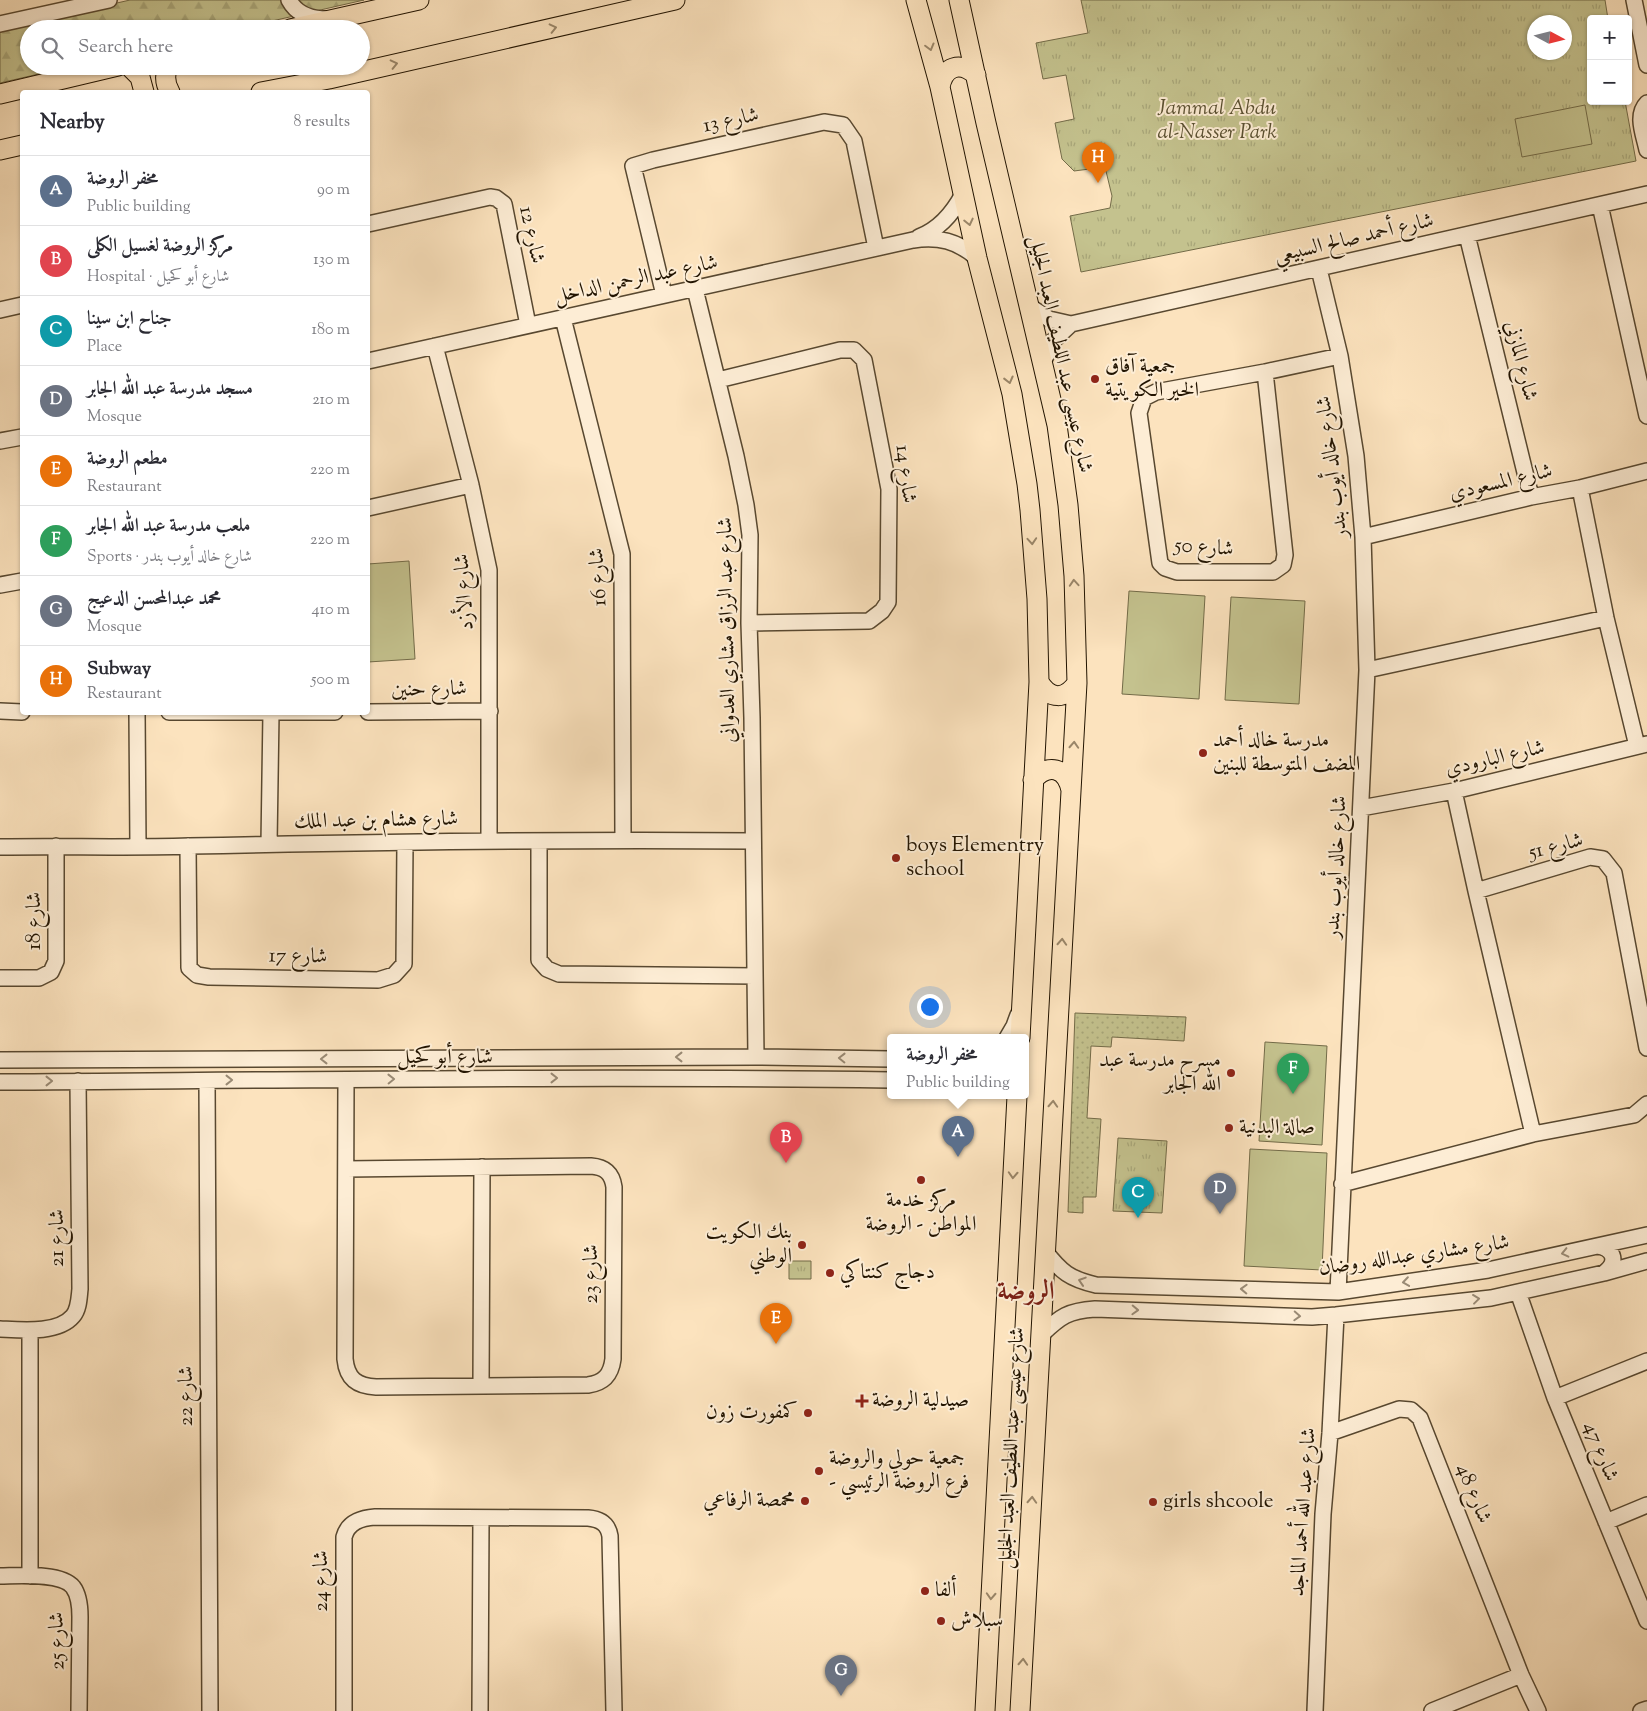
<!DOCTYPE html>
<html lang="en">
<head>
<meta charset="utf-8">
<style>
  :root { --surface:#fff; --page:#f7f7f7; --text:#2b2b33; --muted:#7c7c81; --line:#e1e1e2; --accent:#8f2418 }
  body { margin:0; font-family:"Sorts Mill Goudy",Amiri,serif; background:var(--page); color:var(--text) }
  .controls { position:absolute; right:15px; top:15px; display:grid; overflow:hidden; border-radius:5px; box-shadow:0 1px 4px #0004 }
  .controls button { width:45px; height:45px; display:grid; place-items:center; padding:0; border:0; border-bottom:1px solid var(--line); background:var(--surface); color:var(--text); font:25px sans-serif }
  .compass { position:absolute; left:1527px; top:15px; width:45px; height:45px; border-radius:50%; background:var(--surface); box-shadow:0 1px 4px #0004; rotate:97deg }
  .you { position:absolute; left:929px; top:1006px; width:18px; height:18px; margin:-12px; border:4px solid #fff; border-radius:50%; background:#1a73e8; box-shadow:0 0 0 8px #1a73e833 }
  .badge { display:grid; place-items:center; width:32px; height:32px; border-radius:50%; background:var(--accent); color:#fff; font-size:16px; font-weight:700 }
  .pin { position:absolute; translate:-50% -41px; filter:drop-shadow(0 1px 2px #0008) }
  .pin::after { content:''; position:absolute; top:26px; width:18px; height:15px; background:inherit; clip-path:polygon(0 0,100% 0,50% 100%) }
  .popup { position:absolute; left:887px; top:1034px; width:142px; height:65px; box-sizing:border-box; display:grid; place-content:center; border-radius:5px; background:var(--surface); filter:drop-shadow(0 1px 4px #0005); font-size:16px; white-space:nowrap; color:var(--muted) }
  .popup b { font-size:19px; color:var(--text) }
  .popup::after { content:''; position:absolute; left:50%; top:100%; margin-left:-10px; border:10px solid transparent; border-top-color:var(--surface) }
  .list { margin:0; padding:0; list-style:none }
  h2 { display:flex; justify-content:space-between; align-items:center; height:65px; margin:0; padding:0 20px; font-size:21px }
  h2 small { font-size:16px; font-weight:400; color:var(--muted) }
  .list li { display:grid; grid-template-columns:32px 1fr auto; gap:15px; align-items:center; box-sizing:border-box; height:70px; padding:0 20px; border-top:1px solid var(--line) }
  .list b { display:block; font-size:19px; white-space:nowrap }
  .list p { margin:0; font-size:16px; white-space:nowrap; color:var(--muted) }
  .list em { font-size:16px; font-style:normal; color:var(--muted) }
  .icon { flex:none; width:28px; height:28px; fill:none; stroke:currentColor; stroke-width:2; stroke-linecap:round; stroke-linejoin:round }
  .map { position:relative; flex:none; width:1647px; height:1711px; overflow:hidden }
  .search { position:absolute; background:var(--surface); box-shadow:0 1px 4px #0004; left:20px; top:20px; width:350px; height:55px; display:flex; align-items:center; gap:12px; box-sizing:border-box; padding:0 18px; border-radius:28px; color:var(--muted); font-size:19px }
  .panel { position:absolute; background:var(--surface); box-shadow:0 1px 4px #0004; left:20px; top:90px; width:350px; height:625px; border-radius:5px }
  .map>svg:first-child { display:block }
</style>
</head>
<body>
<div class="map">
<svg width="1647" height="1711" viewBox="0 0 1647 1711">
  <defs>
    <pattern id="grass-dots" width="8" height="8" patternUnits="userSpaceOnUse" patternTransform="scale(1.25)"><rect width="8" height="8" fill="#c4c28e"/><path d="M2 2h.1M6 6h.1" fill="none" stroke="#a8a679" stroke-width="1.8" stroke-linecap="round"/></pattern>
    <pattern id="forest-firs" width="22" height="20" patternUnits="userSpaceOnUse" patternTransform="scale(1.25)"><rect width="22" height="20" fill="#c4c28e"/><path d="M5 1l3.5 6h-7zM16 11l3.5 6h-7z" fill="#a8a679"/></pattern>
    <pattern id="park-tufts" width="24" height="20" patternUnits="userSpaceOnUse" patternTransform="scale(1.25)"><rect width="24" height="20" fill="#c4c28e"/><path d="M3 7l-1-3M5 7V3M7 7l1-3M15 17l-1-3M17 17v-4M19 17l1-3" fill="none" stroke="#a8a679"/></pattern>
  </defs>
  <rect width="100%" height="100%" fill="#fce3be"/>
  <filter id="stains"><feTurbulence type="fractalNoise" baseFrequency=".004" numOctaves="4"/><feColorMatrix values="0 0 0 0 .2 0 0 0 0 .09 0 0 0 0 .02 0 0 0 .5 -.17"/></filter>
  <radialGradient id="worn" r=".72"><stop offset=".6" stop-color="#630" stop-opacity="0"/><stop offset="1" stop-color="#630" stop-opacity=".3"/></radialGradient>
  <!-- grass -->
  <path fill="url(#grass-dots)" stroke="#736b48" d="M 1075,1013 L 1186,1017 L 1184,1041 L 1112,1037 L 1111,1047 L 1091,1046 L 1087,1118 L 1101,1119 L 1096,1197 L 1083,1197 L 1083,1213 L 1068,1212 Z"/>
  <!-- forest -->
  <path fill="url(#forest-firs)" stroke="#736b48" d="M 130,0 L 364,0 L 237,29 L 29,29 L 29,66 L 73,66 L 0,83 L 0,30 Z"/>
  <!-- park -->
  <path fill="url(#park-tufts)" stroke="#736b48" fill-rule="evenodd" d="M 1081,0 L 1605,0 L 1608,19 L 1591,19 L 1591,101 L 1625,101 L 1636,161 L 1081,272 L 1070,216 L 1110,208 L 1112,196 L 1105,167 L 1074,171 L 1062,159 L 1055,123 L 1074,119 L 1066,75 L 1043,79 L 1036,43 L 1088,33 ZM 1534,22 L 1564,22 L 1564,52 L 1534,52 Z
    M 1118,1138 L 1167,1141 L 1162,1213 L 1113,1211 Z
    M 789,1261 L 811,1261 L 811,1279 L 789,1279 Z"/>
  <!-- pitch -->
  <path fill="#c4c28e" stroke="#736b48" d="M 1585,105 L 1592,144 L 1522,157 L 1515,119 Z
    M 409,561 L 415,659 L 368,662 L 368,564 Z
    M 1129,591 L 1205,596 L 1199,699 L 1122,694 Z
    M 1231,597 L 1305,601 L 1299,704 L 1225,700 Z
    M 1265,1042 L 1327,1046 L 1322,1145 L 1259,1141 Z
    M 1250,1149 L 1327,1153 L 1322,1270 L 1244,1266 Z"/>
  <g fill="none" stroke-linecap="round" stroke-linejoin="round">
    <defs>
      <path id="minor" d="M 289,0 C 297,15 311,19 327,19
        M 1634,0 L 1647,65
        M 0,24 L 109,0
        M 1647,103 C 1635,115 1644,135 1647,150
        M 1600,205 L 1647,416
        M 368,224 L 490,197 L 496,198 L 504,204 L 528,325
        M 1467,235 L 1531,497
        M 919,237 C 940,229 953,213 963,194
        M 1319,269 L 1340,356 L 1356,456 L 1363,537 L 1367,670 L 1338,1292
        M 695,289 L 736,456 L 746,505 L 750,535 L 749,623 L 752,718 L 756,1057
        M 664,295 L 633,166 L 653,160 L 824,122 L 843,125 L 854,141 L 876,248
        M 1029,306 L 1049,319 L 1071,324 L 1647,194
        M 0,310 L 22,305
        M 563,318 L 622,554 L 623,840
        M 435,346 L 471,485 L 489,570 L 489,840
        M 368,361 L 913,240 C 938,236 958,241 977,258
        M 1043,362 L 1054,340 L 1071,324
        M 1265,372 L 1285,555 L 1283,565 L 1273,572 L 1177,572 L 1165,568 L 1160,563 L 1139,413 L 1144,398 L 1156,392 L 1265,372 L 1340,356
        M 718,380 L 840,350 L 854,350 L 864,360 L 889,489 L 888,602 L 882,611 L 869,621 L 749,623
        M 0,441 L 22,437
        M 1580,488 L 1606,618 L 1637,746
        M 368,508 L 471,485
        M 1363,537 L 1531,497 L 1580,488 L 1647,471
        M 0,585 L 22,581
        M 1367,670 L 1606,618
        M 0,711 L 22,712
        M 137,712 L 138,846
        M 169,712 L 335,712
        M 368,712 L 490,711
        M 1454,791 L 1476,891 L 1533,1134
        M 1361,808 L 1454,791 L 1647,744
        M 539,841 L 539,960 L 547,969 L 559,974 L 755,976
        M 269,844 L 271,713
        M 188,846 L 189,968 L 197,975 L 209,977 L 378,980 L 394,975 L 404,964 L 405,843
        M 0,847 C 63,846 126,848 189,846 C 377,842 565,839 753,841
        M 1476,891 L 1590,857 L 1603,859 L 1614,873 L 1647,1048
        M 0,978 L 39,978 L 51,972 L 56,961 L 56,846
        M 1007,1038 L 1014,1026 L 1018,1015
        M 0,1060 L 756,1057 L 890,1059
        M 207,1081 L 210,1711
        M 0,1082 C 297,1080 594,1076 890,1080
        M 346,1169 L 591,1166 C 605,1167 612,1173 614,1187 L 613,1359 C 611,1375 604,1383 588,1385 L 376,1387 C 357,1386 347,1379 345,1359 L 346,1080
        M 1342,1184 L 1533,1134 L 1634,1115 L 1647,1104
        M 1598,1246 C 1615,1249 1618,1263 1604,1273
        M 1045,1251 C 1061,1272 1070,1279 1096,1285 L 1338,1292 L 1488,1270 L 1647,1235
        M 1518,1292 L 1555,1398 L 1647,1621
        M 0,1329 C 21,1330 58,1334 73,1316 C 79,1309 79,1298 80,1289 L 78,1081
        M 1042,1334 C 1061,1316 1068,1311 1095,1309 L 1312,1317 L 1336,1315 L 1491,1298 L 1604,1273 L 1647,1261
        M 481,1386 L 482,1167
        M 1555,1398 L 1647,1361
        M 1330,1433 L 1399,1409 L 1411,1410 L 1420,1418 L 1521,1675 L 1538,1711
        M 1606,1522 L 1647,1505
        M 0,1576 C 17,1576 61,1572 73,1587 C 79,1595 80,1607 80,1617 L 79,1711
        M 30,1576 L 30,1330
        M 344,1711 L 344,1537 C 348,1522 361,1518 375,1517 L 588,1518 C 600,1519 608,1524 610,1536 L 614,1711
        M 480,1711 L 481,1518
        M 1315,1711 L 1323,1514 L 1330,1433 L 1336,1315
        M 1432,1711 L 1521,1675
        M 1641,1711 L 1647,1709"/>
      <path id="major" d="M 916,0 L 940,87 L 977,258 L 1012,394 L 1027,484 L 1030,510 L 1037,599 L 1039,682 L 1020,1038
        M 959,0 L 986,123 L 1057,425 L 1068,505 L 1074,576 L 1077,683 L 1020,1711
        M 290,29 L 419,0
        M 129,66 L 140,77 L 144,92
        M 168,66 C 164,76 165,84 170,92
        M 940,87 C 944,66 960,61 976,75
        M 261,92 L 329,79 L 675,0
        M 0,94 L 118,66
        M 0,150 L 22,145
        M 1039,682 C 1050,700 1065,700 1077,683
        M 1033,780 C 1048,763 1066,767 1071,790
        M 985,1711 L 1017,1096"/>
    </defs>
    <!-- minor casing -->
    <use href="#minor" stroke="#584830" stroke-width="18"/>
    <!-- major casing -->
    <use href="#major" stroke="#221401" stroke-width="21"/>
    <!-- minor -->
    <use href="#minor" stroke="#fdedd5" stroke-width="15"/>
    <!-- major -->
    <use href="#major" stroke="#fce3be" stroke-width="19"/>
  </g>
  <!-- one-way arrows -->
  <defs><path id="oneway-chevron" d="M-2-3.5L2.5 0L-2 3.5" fill="none" stroke-width="1.6" stroke-linecap="round" stroke-linejoin="round" transform="scale(1.25)"/></defs>
  <g stroke="#9a8669">
    <use href="#oneway-chevron" transform="translate(553 28) rotate(-13)"/>
    <use href="#oneway-chevron" transform="translate(930 47) rotate(75)"/>
    <use href="#oneway-chevron" transform="translate(394 64) rotate(-13)"/>
    <use href="#oneway-chevron" transform="translate(969 222) rotate(77)"/>
    <use href="#oneway-chevron" transform="translate(1009 380) rotate(76)"/>
    <use href="#oneway-chevron" transform="translate(1032 541) rotate(86)"/>
    <use href="#oneway-chevron" transform="translate(1074 583) rotate(-94)"/>
    <use href="#oneway-chevron" transform="translate(1074 745) rotate(-87)"/>
    <use href="#oneway-chevron" transform="translate(1062 942) rotate(-87)"/>
    <use href="#oneway-chevron" transform="translate(1053 1104) rotate(-87)"/>
    <use href="#oneway-chevron" transform="translate(1013 1175) rotate(93)"/>
    <use href="#oneway-chevron" transform="translate(1032 1500) rotate(-87)"/>
    <use href="#oneway-chevron" transform="translate(991 1596) rotate(93)"/>
    <use href="#oneway-chevron" transform="translate(1023 1662) rotate(-87)"/>
  </g>
  <g stroke="#9a8b76">
    <use href="#oneway-chevron" transform="translate(679 1057) rotate(180)"/>
    <use href="#oneway-chevron" transform="translate(842 1058) rotate(-179)"/>
    <use href="#oneway-chevron" transform="translate(324 1059) rotate(180)"/>
    <use href="#oneway-chevron" transform="translate(554 1078)"/>
    <use href="#oneway-chevron" transform="translate(391 1079) rotate(-1)"/>
    <use href="#oneway-chevron" transform="translate(229 1080)"/>
    <use href="#oneway-chevron" transform="translate(49 1081)"/>
    <use href="#oneway-chevron" transform="translate(1565 1253) rotate(167)"/>
    <use href="#oneway-chevron" transform="translate(1082 1281) rotate(-162)"/>
    <use href="#oneway-chevron" transform="translate(1406 1282) rotate(172)"/>
    <use href="#oneway-chevron" transform="translate(1244 1289) rotate(-178)"/>
    <use href="#oneway-chevron" transform="translate(1476 1299) rotate(-7)"/>
    <use href="#oneway-chevron" transform="translate(1135 1310) rotate(2)"/>
    <use href="#oneway-chevron" transform="translate(1297 1316) rotate(3)"/>
  </g>
  <!-- markers -->
  <g fill="#8f2418" stroke="#fdedd5" stroke-width="2">
    <circle cx="1095" cy="379" r="5"/>
    <circle cx="1203" cy="753" r="5"/>
    <circle cx="896" cy="858" r="5"/>
    <circle cx="1231" cy="1073" r="5"/>
    <circle cx="1229" cy="1128" r="5"/>
    <circle cx="921" cy="1180" r="5"/>
    <circle cx="802" cy="1245" r="5"/>
    <circle cx="830" cy="1273" r="5"/>
    <path d="M859.5 1393.5h5v5h5v5h-5v5h-5v-5h-5v-5h5z"/>
    <circle cx="808" cy="1413" r="5"/>
    <circle cx="819" cy="1471" r="5"/>
    <circle cx="805" cy="1501" r="5"/>
    <circle cx="1153" cy="1502" r="5"/>
    <circle cx="925" cy="1591" r="5"/>
    <circle cx="941" cy="1621" r="5"/>
  </g>
  <g text-anchor="middle" dominant-baseline="central" stroke-width="4" stroke-linejoin="round" paint-order="stroke">
    <!-- park labels -->
    <g font-size="21" font-style="italic" fill="#5b5132" stroke="#fdedd5">
      <text x="1217" y="109">Jammal Abdu<tspan x="1217" dy="24">al-Nasser Park</tspan></text>
    </g>
    <!-- street labels -->
    <g font-size="21" fill="#221401" stroke="#fdedd5">
      <text transform="translate(731 121) rotate(-12)">شارع 13</text>
      <text transform="translate(531 235) rotate(78)">شارع 12</text>
      <text transform="translate(1354 239) rotate(-13)">شارع أحمد صالح السبيعي</text>
      <text transform="translate(636 280) rotate(-12)">شارع عبد الرحمن الداخل</text>
      <text transform="translate(1060 354) rotate(78)">شارع عيسى عبد اللطيف العبد الجليل</text>
      <text transform="translate(1520 361) rotate(76)">شارع المازني</text>
      <text transform="translate(1333 467) rotate(-97)">شارع خالد أيوب بندر</text>
      <text transform="translate(905 474) rotate(83)">شارع 14</text>
      <text transform="translate(1501 483) rotate(-13)">شارع المسعودي</text>
      <text transform="translate(1204 548) rotate(4)">شارع 50</text>
      <text transform="translate(599 577) rotate(-93)">شارع 16</text>
      <text transform="translate(465 592) rotate(-94)">شارع الأزد</text>
      <text transform="translate(728 630) rotate(-91)">شارع عبد الرزاق مشاري العدواني</text>
      <text transform="translate(429 690) rotate(-1)">شارع حنين</text>
      <text transform="translate(1495 759) rotate(-13)">شارع البارودي</text>
      <text transform="translate(376 821) rotate(-1)">شارع هشام بن عبد الملك</text>
      <text transform="translate(1556 847) rotate(-14)">شارع 51</text>
      <text transform="translate(1337 867) rotate(-87)">شارع خالد أيوب بندر</text>
      <text transform="translate(35 921) rotate(-90)">شارع 18</text>
      <text transform="translate(298 957) rotate(1)">شارع 17</text>
      <text x="445" y="1058">شارع أبو كحيل</text>
      <text transform="translate(58 1238) rotate(-90)">شارع 21</text>
      <text transform="translate(1414 1256) rotate(-8)">شارع مشاري عبدالله روضان</text>
      <text transform="translate(592 1274) rotate(-90)">شارع 23</text>
      <text transform="translate(187 1396) rotate(-90)">شارع 22</text>
      <text transform="translate(1012 1448) rotate(-87)">شارع عيسى عبد اللطيف العبد الجليل</text>
      <text transform="translate(1600 1452) rotate(68)">شارع 47</text>
      <text transform="translate(1473 1494) rotate(68)">شارع 48</text>
      <text transform="translate(1304 1512) rotate(-86)">شارع عبد الله أحمد الماجد</text>
      <text transform="translate(322 1581) rotate(-90)">شارع 24</text>
      <text transform="translate(58 1641) rotate(-91)">شارع 25</text>
    </g>
    <!-- poi labels -->
    <g font-size="21" fill="#221401" stroke="#fdedd5" text-anchor="start">
      <text x="1105" y="367">جمعية آفاق<tspan x="1105" dy="24">الخير الكويتية</tspan></text>
      <text x="1213" y="741">مدرسة خالد أحمد<tspan x="1213" dy="24">المضف المتوسطة للبنين</tspan></text>
      <text x="906" y="846">boys Elementry<tspan x="906" dy="24">school</tspan></text>
      <text x="1221" y="1061" text-anchor="end">مسرح مدرسة عبد<tspan x="1221" dy="24">الله الجابر</tspan></text>
      <text x="1239" y="1128">صالة البدنية</text>
      <text x="921" y="1201" text-anchor="middle">مركز خدمة<tspan x="921" dy="24">المواطن - الروضة</tspan></text>
      <text x="792" y="1233" text-anchor="end">بنك الكويت<tspan x="792" dy="24">الوطني</tspan></text>
      <text x="840" y="1273">دجاج كنتاكي</text>
      <text x="872" y="1401">صيدلية الروضة</text>
      <text x="798" y="1413" text-anchor="end">كمفورت زون</text>
      <text x="829" y="1459">جمعية حولي والروضة<tspan x="829" dy="24">- فرع الروضة الرئيسي</tspan></text>
      <text x="795" y="1501" text-anchor="end">محمصة الرفاعي</text>
      <text x="1163" y="1502">girls shcoole</text>
      <text x="935" y="1591">ألفا</text>
      <text x="951" y="1621">سبلاش</text>
    </g>
    <!-- district labels -->
    <g font-size="26" font-weight="bold" fill="#7a1f14" stroke="#fdedd5">
      <text x="1026" y="1292">الروضة</text>
    </g>
  </g>
  <rect width="100%" height="100%" filter="url(#stains)"/>
  <rect width="100%" height="100%" fill="url(#worn)"/>
</svg>
<div class="controls">
<button>+</button>
<button>−</button>
</div>
<svg class="compass" viewBox="-18 -18 36 36"><path d="M0-13l5 13h-10z" fill="#e53935"/><path d="M0 13l5-13h-10z" fill="#7c7c81"/></svg>
<div class="you"></div>
<div class="pin badge" style="left:958px;top:1157px;background:#5c6f8a">A</div>
<div class="popup"><b>مخفر الروضة</b>Public building</div>
<div class="pin badge" style="left:786px;top:1163px;background:#e0444e">B</div>
<div class="pin badge" style="left:1138px;top:1218px;background:#0f9aa8">C</div>
<div class="pin badge" style="left:1220px;top:1214px;background:#6b7280">D</div>
<div class="pin badge" style="left:776px;top:1344px;background:#e8710a">E</div>
<div class="pin badge" style="left:1293px;top:1094px;background:#2e9e5b">F</div>
<div class="pin badge" style="left:841px;top:1696px;background:#6b7280">G</div>
<div class="pin badge" style="left:1098px;top:183px;background:#e8710a">H</div>
<div class="search"><svg class="icon" aria-label="search" viewBox="0 0 24 24"><circle cx="10" cy="10" r="6"/><path d="M15 15l6 6"/></svg>Search here</div>
<section class="panel">
<h2>Nearby<small>8 results</small></h2>
<ul class="list">
<li><span class="badge" style="background:#5c6f8a">A</span><div><b>مخفر الروضة</b><p>Public building</p></div><em>90 m</em></li>
<li><span class="badge" style="background:#e0444e">B</span><div><b>مركز الروضة لغسيل الكلى</b><p>Hospital · شارع أبو كحيل</p></div><em>130 m</em></li>
<li><span class="badge" style="background:#0f9aa8">C</span><div><b>جناح ابن سينا</b><p>Place</p></div><em>180 m</em></li>
<li><span class="badge" style="background:#6b7280">D</span><div><b>مسجد مدرسة عبد الله الجابر</b><p>Mosque</p></div><em>210 m</em></li>
<li><span class="badge" style="background:#e8710a">E</span><div><b>مطعم الروضة</b><p>Restaurant</p></div><em>220 m</em></li>
<li><span class="badge" style="background:#2e9e5b">F</span><div><b>ملعب مدرسة عبد الله الجابر</b><p>Sports · شارع خالد أيوب بندر</p></div><em>220 m</em></li>
<li><span class="badge" style="background:#6b7280">G</span><div><b>محمد عبدالمحسن الدعيج</b><p>Mosque</p></div><em>410 m</em></li>
<li><span class="badge" style="background:#e8710a">H</span><div><b>Subway</b><p>Restaurant</p></div><em>500 m</em></li>
</ul>
</section>
</div>
</body>
</html>
